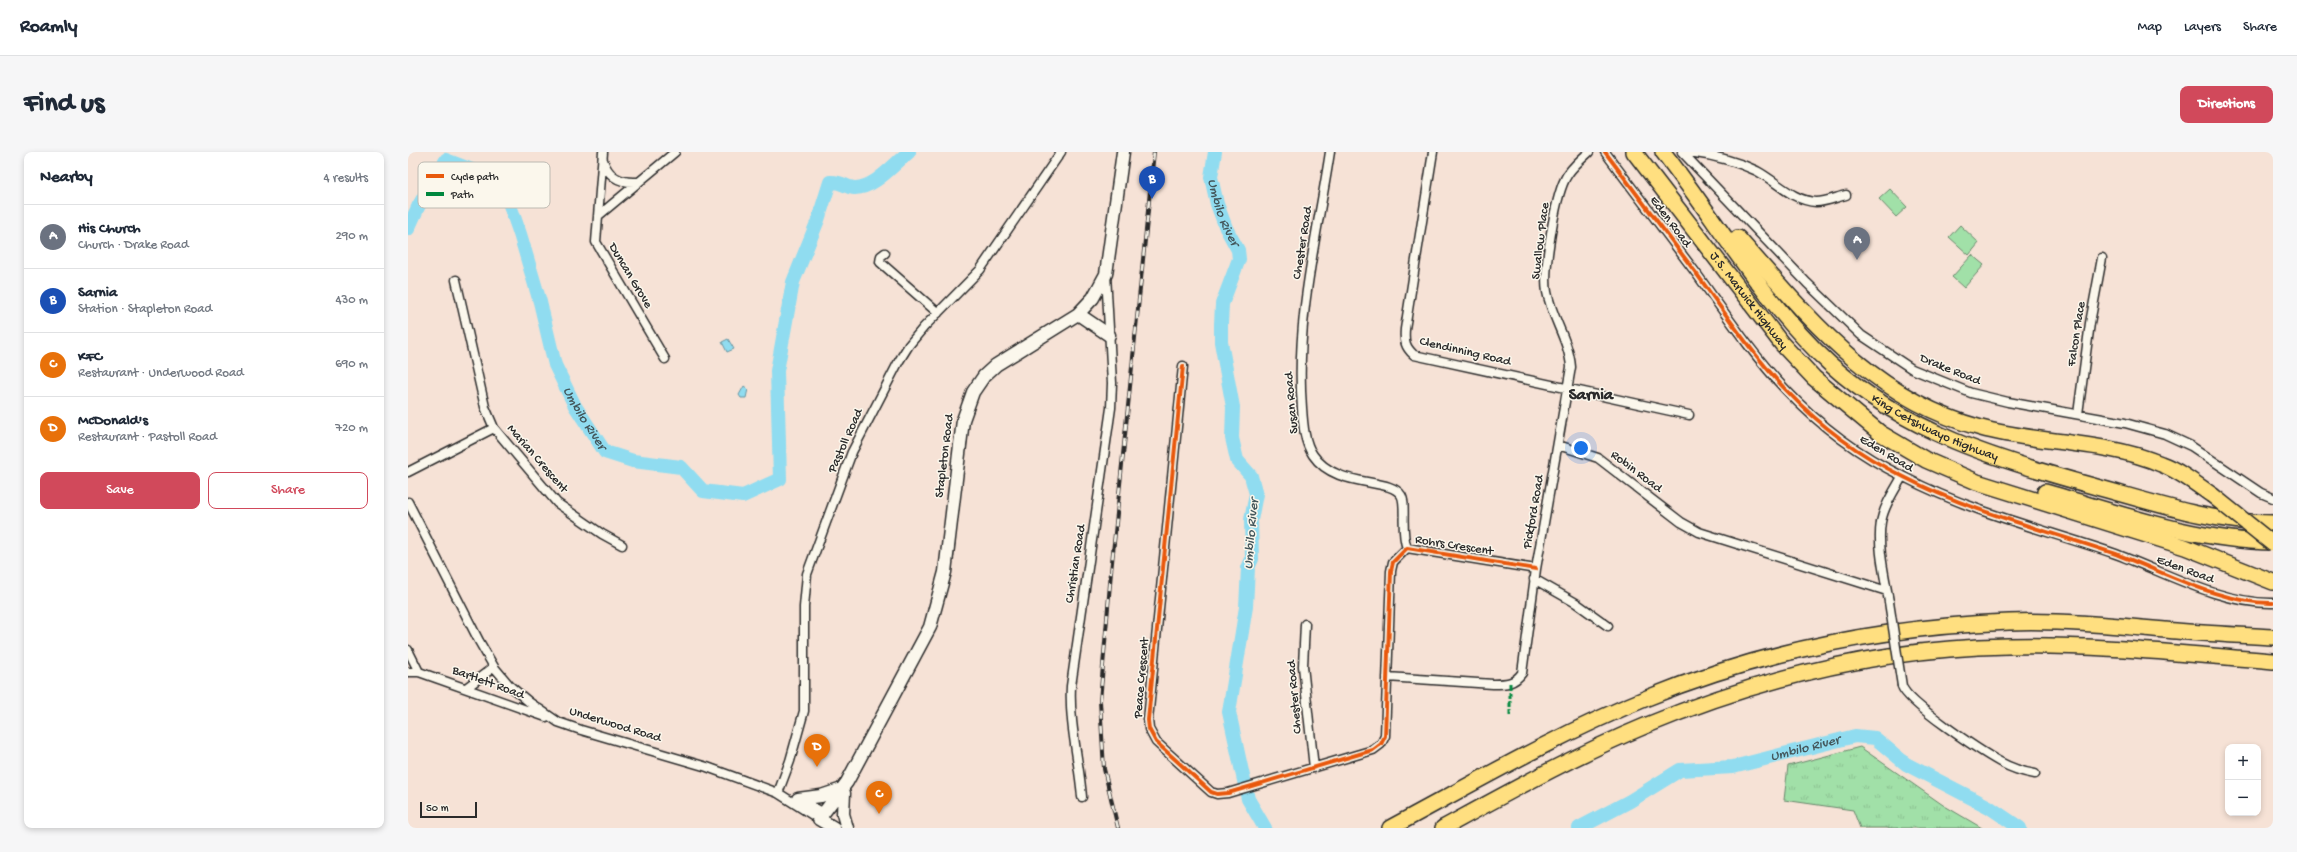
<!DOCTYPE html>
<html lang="en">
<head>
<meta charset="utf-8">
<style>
  :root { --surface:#fff; --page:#f6f6f7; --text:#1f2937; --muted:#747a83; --line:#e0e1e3; --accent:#d1495b }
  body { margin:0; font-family:"Gochi Hand",sans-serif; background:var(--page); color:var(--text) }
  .controls { position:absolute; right:12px; bottom:12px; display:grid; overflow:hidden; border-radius:8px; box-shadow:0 2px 6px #0003 }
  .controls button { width:36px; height:36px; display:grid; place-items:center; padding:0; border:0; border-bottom:1px solid var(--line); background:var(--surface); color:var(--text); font:20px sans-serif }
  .scale { position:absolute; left:12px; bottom:10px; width:57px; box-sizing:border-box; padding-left:4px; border:2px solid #2b2b2b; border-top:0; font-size:11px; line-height:14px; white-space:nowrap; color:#2b2b2b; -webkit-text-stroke:3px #fbf7ec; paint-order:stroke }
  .you { position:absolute; left:1173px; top:296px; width:14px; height:14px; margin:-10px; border:3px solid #fff; border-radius:50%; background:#1a73e8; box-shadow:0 0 0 6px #1a73e833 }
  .badge { display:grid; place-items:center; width:26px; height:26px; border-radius:50%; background:var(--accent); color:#fff; font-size:13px; font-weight:700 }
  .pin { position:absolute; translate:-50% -33px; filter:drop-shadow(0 1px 2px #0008) }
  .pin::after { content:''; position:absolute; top:21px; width:14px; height:12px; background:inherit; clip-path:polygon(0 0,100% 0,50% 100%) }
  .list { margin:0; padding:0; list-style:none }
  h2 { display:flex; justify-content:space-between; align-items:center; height:52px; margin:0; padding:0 16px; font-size:17px }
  h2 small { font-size:13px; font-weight:400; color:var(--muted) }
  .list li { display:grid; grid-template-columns:26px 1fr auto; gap:12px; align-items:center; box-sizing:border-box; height:64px; padding:0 16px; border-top:1px solid var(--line) }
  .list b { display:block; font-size:15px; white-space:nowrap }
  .list p { margin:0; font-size:13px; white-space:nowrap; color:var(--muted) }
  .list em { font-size:13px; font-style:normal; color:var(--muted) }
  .actions { display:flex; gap:8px; padding:12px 16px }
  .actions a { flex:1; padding:9px 0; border:1px solid var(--accent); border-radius:8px; text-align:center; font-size:14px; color:var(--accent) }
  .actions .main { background:var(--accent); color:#fff }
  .map { position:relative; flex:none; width:1865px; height:676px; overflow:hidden; border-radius:8px }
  header { display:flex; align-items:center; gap:24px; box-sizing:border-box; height:56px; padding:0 20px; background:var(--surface); border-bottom:1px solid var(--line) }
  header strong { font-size:19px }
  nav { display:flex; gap:22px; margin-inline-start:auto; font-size:14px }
  .intro { display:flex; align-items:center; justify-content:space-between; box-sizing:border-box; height:96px; padding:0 24px }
  h1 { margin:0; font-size:28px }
  .button { padding:10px 18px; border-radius:8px; background:var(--accent); color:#fff; font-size:14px; font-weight:700 }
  main { display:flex; gap:24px; padding:0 24px }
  aside { flex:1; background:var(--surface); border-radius:8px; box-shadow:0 2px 6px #0003 }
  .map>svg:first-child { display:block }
</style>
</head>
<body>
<header>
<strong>Roamly</strong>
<nav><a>Map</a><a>Layers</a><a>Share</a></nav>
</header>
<div class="intro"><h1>Find us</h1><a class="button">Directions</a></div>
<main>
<aside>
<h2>Nearby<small>4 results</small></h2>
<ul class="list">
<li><span class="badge" style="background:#6b7280">A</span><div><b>His Church</b><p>Church · Drake Road</p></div><em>290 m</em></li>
<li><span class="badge" style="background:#1a4fb4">B</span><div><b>Sarnia</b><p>Station · Stapleton Road</p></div><em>430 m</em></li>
<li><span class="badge" style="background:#e8710a">C</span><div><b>KFC</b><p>Restaurant · Underwood Road</p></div><em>690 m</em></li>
<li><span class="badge" style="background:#e8710a">D</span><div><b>McDonald's</b><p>Restaurant · Pastoll Road</p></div><em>720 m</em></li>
</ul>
<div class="actions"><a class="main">Save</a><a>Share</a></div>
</aside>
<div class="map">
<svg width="1865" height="676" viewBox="0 0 1865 676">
  <defs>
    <pattern id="grass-tufts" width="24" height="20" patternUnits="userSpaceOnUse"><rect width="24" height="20" fill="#a1e0a8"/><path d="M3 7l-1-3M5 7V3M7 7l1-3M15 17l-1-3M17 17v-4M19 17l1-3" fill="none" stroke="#8bc091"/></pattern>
    <pattern id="water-ripples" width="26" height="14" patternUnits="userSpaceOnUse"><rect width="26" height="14" fill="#90dcf0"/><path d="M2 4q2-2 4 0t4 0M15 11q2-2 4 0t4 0" fill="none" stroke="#7cbdce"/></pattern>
  </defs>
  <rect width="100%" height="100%" fill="#f6e2d6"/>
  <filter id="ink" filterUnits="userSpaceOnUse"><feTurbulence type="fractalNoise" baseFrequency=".025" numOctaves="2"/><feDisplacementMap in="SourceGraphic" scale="8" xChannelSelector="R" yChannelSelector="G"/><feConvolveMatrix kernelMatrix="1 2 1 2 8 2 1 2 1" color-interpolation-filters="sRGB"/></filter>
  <g filter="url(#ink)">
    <!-- grass -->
    <path fill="url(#grass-tufts)" stroke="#66866a" d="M 1452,595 L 1535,653 L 1574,676 L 1452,676 L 1445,658 L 1376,648 L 1380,614 Z"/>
    <!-- garden -->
    <path fill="#a1e0a8" stroke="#66866a" d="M 1482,37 L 1499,55 L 1488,65 L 1471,47 Z
      M 1552,73 L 1571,91 L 1561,103 L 1541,85 Z
      M 1564,103 L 1576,113 L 1556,136 L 1544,125 Z"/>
    <!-- water -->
    <path fill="url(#water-ripples)" stroke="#6895a1" d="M 320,187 L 326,197 L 319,200 L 314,190 Z
      M 336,234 L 340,237 L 338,246 L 333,246 L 331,243 Z"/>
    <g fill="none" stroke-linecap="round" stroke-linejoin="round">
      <!-- river -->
      <g stroke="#90dcf0" stroke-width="14">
        <path id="s1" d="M 807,0 L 803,25 L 809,52 L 818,76 L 830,98 L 831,107 L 814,152 L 813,172 L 813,190 L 825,255 L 824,286 L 829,308 L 843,324 L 848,342 L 843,368 L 844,407 L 840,416 L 838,455 L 821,560 L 840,647 L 857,676"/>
        <path id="s2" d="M 0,77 L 11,53 L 38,8 L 72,21 L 96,36 L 112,82 L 132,150 L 147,213 L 167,254 L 197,300 L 225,309 L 273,315 L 295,339 L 335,344 L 372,327 L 369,219 L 385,130 L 410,68 L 422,30 C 434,29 436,35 446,36 C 466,37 486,12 501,0"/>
        <path id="s3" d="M 1171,676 L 1222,649 L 1272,618 L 1325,615 L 1447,584 L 1467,586 L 1498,612 L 1581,655 L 1612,676"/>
      </g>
      <defs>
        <path id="minor" d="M 195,0 L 188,90 L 257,207
          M 922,0 C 909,85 887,169 894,256 C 895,271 896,290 905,303 C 928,337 982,325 993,343 C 999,351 992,380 999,396
          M 1025,0 L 997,177 C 996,189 997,195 1006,203 L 1281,263
          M 1197,0 C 1227,40 1258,81 1288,121 C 1317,161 1344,202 1378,238 C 1411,273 1453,304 1496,325 C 1563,360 1634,377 1705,401 C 1755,419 1812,452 1865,451
          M 1274,0 L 1399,131 L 1453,183 L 1504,217 L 1563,241 L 1600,250 L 1717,271 L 1757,282 L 1783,294 L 1853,341 L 1865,346
          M 1281,0 C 1304,3 1328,9 1349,19 C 1368,29 1385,49 1408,50 C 1418,50 1429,45 1438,43
          M 195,8 C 200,25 212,31 229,30
          M 190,64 L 267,0
          M 477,101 L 473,104 L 472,110 L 530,161
          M 48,128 L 77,255 L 86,276 L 149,351 L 194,382 L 214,393
          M 775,214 L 740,568 L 741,577 L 748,590 L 803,640 L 809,642 L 820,641 L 965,598 L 973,592 L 977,584 L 983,419 L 985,410 L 999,396 L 1128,417
          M 1670,262 L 1682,171 L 1694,106
          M 1150,293 L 1190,306 L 1273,370 L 1291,380 L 1479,439
          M 0,320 L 86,276
          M 0,350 L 71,489 L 86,515 L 102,534 L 121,550 L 150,570 L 173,578 L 299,615 L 370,641 L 411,667
          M 1126,427 L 1168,451 L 1200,474
          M 1481,450 C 1477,425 1469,395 1473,370 C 1476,354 1486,339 1494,325
          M 897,472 L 895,514 L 906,616
          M 0,498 L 11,520
          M 0,520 L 11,520 L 138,565
          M 979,525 L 1085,532 C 1098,532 1106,532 1114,521 L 1128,417 L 1163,215 C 1161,189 1144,166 1139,140 C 1135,118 1147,47 1157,27 C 1162,16 1173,8 1181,0
          M 1494,534 C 1499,551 1574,600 1592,610 C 1603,616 1615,620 1627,622
          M 58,536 L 86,515
          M 370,641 L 382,609 L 396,559 L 396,455 L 399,422 L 444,300 L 491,209 L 501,193 L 516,175 L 572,118 L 653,0
          M 674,645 C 671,608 661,572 663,534 L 703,256 L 704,231 L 698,122
          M 391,647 L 416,661"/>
        <path id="secondary" d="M 670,162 L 701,183
          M 436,641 L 435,662 L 439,676
          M 390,647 L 413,644 L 434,637
          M 426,676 L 411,667 L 439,630 L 522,475 L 537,420 L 555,268 L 565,240 L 576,224 L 588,213 L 670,162 L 685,146 L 698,122 L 715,0"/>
        <g id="motorway">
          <path id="s4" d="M 1226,0 L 1374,192 L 1406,226 L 1472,281 L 1518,308 L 1569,330 L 1777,395 L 1865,430"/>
          <path id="s5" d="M 1255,0 C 1309,69 1358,154 1422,212 C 1497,280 1590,308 1685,334 C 1744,350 1804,371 1865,371"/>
          <path d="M 1330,86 C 1401,166 1465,247 1573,276 C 1631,292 1696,288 1753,312 C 1772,319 1788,332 1804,343"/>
          <path d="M 1637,340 C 1711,361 1787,389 1865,390"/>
          <path d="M 982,676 C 1066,631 1150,582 1239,546 C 1354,499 1477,475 1601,470 C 1657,468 1712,474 1768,479 C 1800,482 1833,483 1865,485"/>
          <path d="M 1035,676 C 1101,640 1167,603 1237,574 C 1352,526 1475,496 1600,494 C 1688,492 1777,502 1865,509"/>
        </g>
      </defs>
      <!-- minor casing -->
      <use href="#minor" stroke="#2b2b2b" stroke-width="11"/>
      <!-- secondary casing -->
      <use href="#secondary" stroke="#2b2b2b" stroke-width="15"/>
      <!-- motorway casing -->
      <use href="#motorway" stroke="#2b2b2b" stroke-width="18"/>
      <!-- minor -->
      <use href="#minor" stroke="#fbf7ec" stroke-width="8"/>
      <!-- secondary -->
      <use href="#secondary" stroke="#fbf7ec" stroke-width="12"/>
      <!-- motorway -->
      <use href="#motorway" stroke="#ffdf80" stroke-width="15"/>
      <defs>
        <path id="rail" d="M 710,676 L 696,617 L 692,549 L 703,420 L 746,0"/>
      </defs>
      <!-- rail casing -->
      <use href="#rail" stroke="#2b2b2b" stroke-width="4"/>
      <!-- rail -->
      <use href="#rail" stroke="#fbf7ec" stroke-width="2.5" stroke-dasharray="8" stroke-linecap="butt"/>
      <defs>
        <path id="minor-bridge" d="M 1481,450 L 1494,534"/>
        <path id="motorway-bridge" d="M 1804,343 L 1865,392"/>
      </defs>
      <!-- minor-bridge casing -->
      <use href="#minor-bridge" stroke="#2b2b2b" stroke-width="11" stroke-linecap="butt"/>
      <!-- motorway-bridge casing -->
      <use href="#motorway-bridge" stroke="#2b2b2b" stroke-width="18" stroke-linecap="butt"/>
      <!-- minor-bridge -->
      <use href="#minor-bridge" stroke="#fbf7ec" stroke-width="8"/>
      <!-- motorway-bridge -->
      <use href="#motorway-bridge" stroke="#ffdf80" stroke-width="15"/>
      <!-- quiet -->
      <path stroke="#00873e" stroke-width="3" stroke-dasharray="6 3" stroke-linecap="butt" d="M 1102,531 L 1102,565"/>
      <defs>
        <path id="cycleway" d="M 1197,0 C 1227,40 1258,81 1288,121 C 1317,161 1344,202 1378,238 C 1411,273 1453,304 1496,325 C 1563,360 1634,377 1705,401 C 1755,419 1812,452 1865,451
          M 775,214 L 740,568 L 741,577 L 748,590 L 803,640 L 809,642 L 820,641 L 965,598 L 973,592 L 977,584 L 983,419 L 985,410 L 999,396 L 1128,417"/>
      </defs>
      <!-- cycleway casing -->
      <use href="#cycleway" stroke="#fbf7ec" stroke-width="6"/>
      <!-- cycleway -->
      <use href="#cycleway" stroke="#e8590c" stroke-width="4"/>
    </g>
  </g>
  <g text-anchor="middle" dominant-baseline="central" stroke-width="3" stroke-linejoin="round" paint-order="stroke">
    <!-- street labels -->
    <g font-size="13" fill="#2b2b2b" stroke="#fbf7ec">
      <text transform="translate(1262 70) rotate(53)">Eden Road</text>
      <text transform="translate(1133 89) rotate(-83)">Swallow Place</text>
      <text transform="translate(895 91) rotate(-81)">Chester Road</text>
      <text transform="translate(222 124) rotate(59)">Duncan Grove</text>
      <text stroke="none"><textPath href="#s4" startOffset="188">J.S. Marwick Highway</textPath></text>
      <text transform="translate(1669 182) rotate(-81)">Falcon Place</text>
      <text transform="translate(1057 200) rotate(13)">Clendinning Road</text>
      <text transform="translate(1542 218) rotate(22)">Drake Road</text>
      <text transform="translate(884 251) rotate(-95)">Susan Road</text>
      <text stroke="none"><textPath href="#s5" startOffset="394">King Cetshwayo Highway</textPath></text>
      <text transform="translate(438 289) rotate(-66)">Pastoll Road</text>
      <text transform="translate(1478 302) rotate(31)">Eden Road</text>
      <text transform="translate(537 304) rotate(-83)">Stapleton Road</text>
      <text transform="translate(129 307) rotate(49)">Marian Crescent</text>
      <text transform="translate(1228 320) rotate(37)">Robin Road</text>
      <text transform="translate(1126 360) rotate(-80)">Pickford Road</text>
      <text transform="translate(1046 394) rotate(9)">Rohrs Crescent</text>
      <text transform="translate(668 412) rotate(-81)">Christian Road</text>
      <text transform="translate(1777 418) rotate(20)">Eden Road</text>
      <text transform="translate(734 526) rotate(-85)">Peace Crescent</text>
      <text transform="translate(80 531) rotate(20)">Bartlett Road</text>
      <text transform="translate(887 545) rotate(-95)">Chester Road</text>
      <text transform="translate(207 573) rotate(17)">Underwood Road</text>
    </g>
    <!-- water labels -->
    <g font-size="14" font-style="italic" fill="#44575c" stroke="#fbf7ec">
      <text stroke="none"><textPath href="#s1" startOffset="63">Umbilo River</textPath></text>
      <text stroke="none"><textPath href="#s2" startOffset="389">Umbilo River</textPath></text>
      <text transform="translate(844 382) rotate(-85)">Umbilo River</text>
      <text stroke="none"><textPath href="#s3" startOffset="244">Umbilo River</textPath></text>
    </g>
    <!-- district labels -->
    <g font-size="17" font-weight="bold" fill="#2b2b2b" stroke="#fbf7ec">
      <text x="1183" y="244">Sarnia</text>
    </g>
  </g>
  <!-- legend -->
  <rect x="10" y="10" width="132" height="46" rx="6" fill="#fbf7ec" stroke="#bdbab2" stroke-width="1"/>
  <rect x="18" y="22" width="18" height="4" fill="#e8590c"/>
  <rect x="18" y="40" width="18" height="4" fill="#00873e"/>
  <g font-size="11" fill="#2b2b2b">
    <text x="43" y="28">Cycle path</text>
    <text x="43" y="46">Path</text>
  </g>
</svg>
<div class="controls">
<button>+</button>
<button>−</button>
</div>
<div class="scale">50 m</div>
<div class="you"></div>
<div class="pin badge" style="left:1449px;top:108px;background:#6b7280">A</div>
<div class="pin badge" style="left:744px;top:47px;background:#1a4fb4">B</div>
<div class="pin badge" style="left:471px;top:662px;background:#e8710a">C</div>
<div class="pin badge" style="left:409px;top:615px;background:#e8710a">D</div>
</div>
</main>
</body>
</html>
